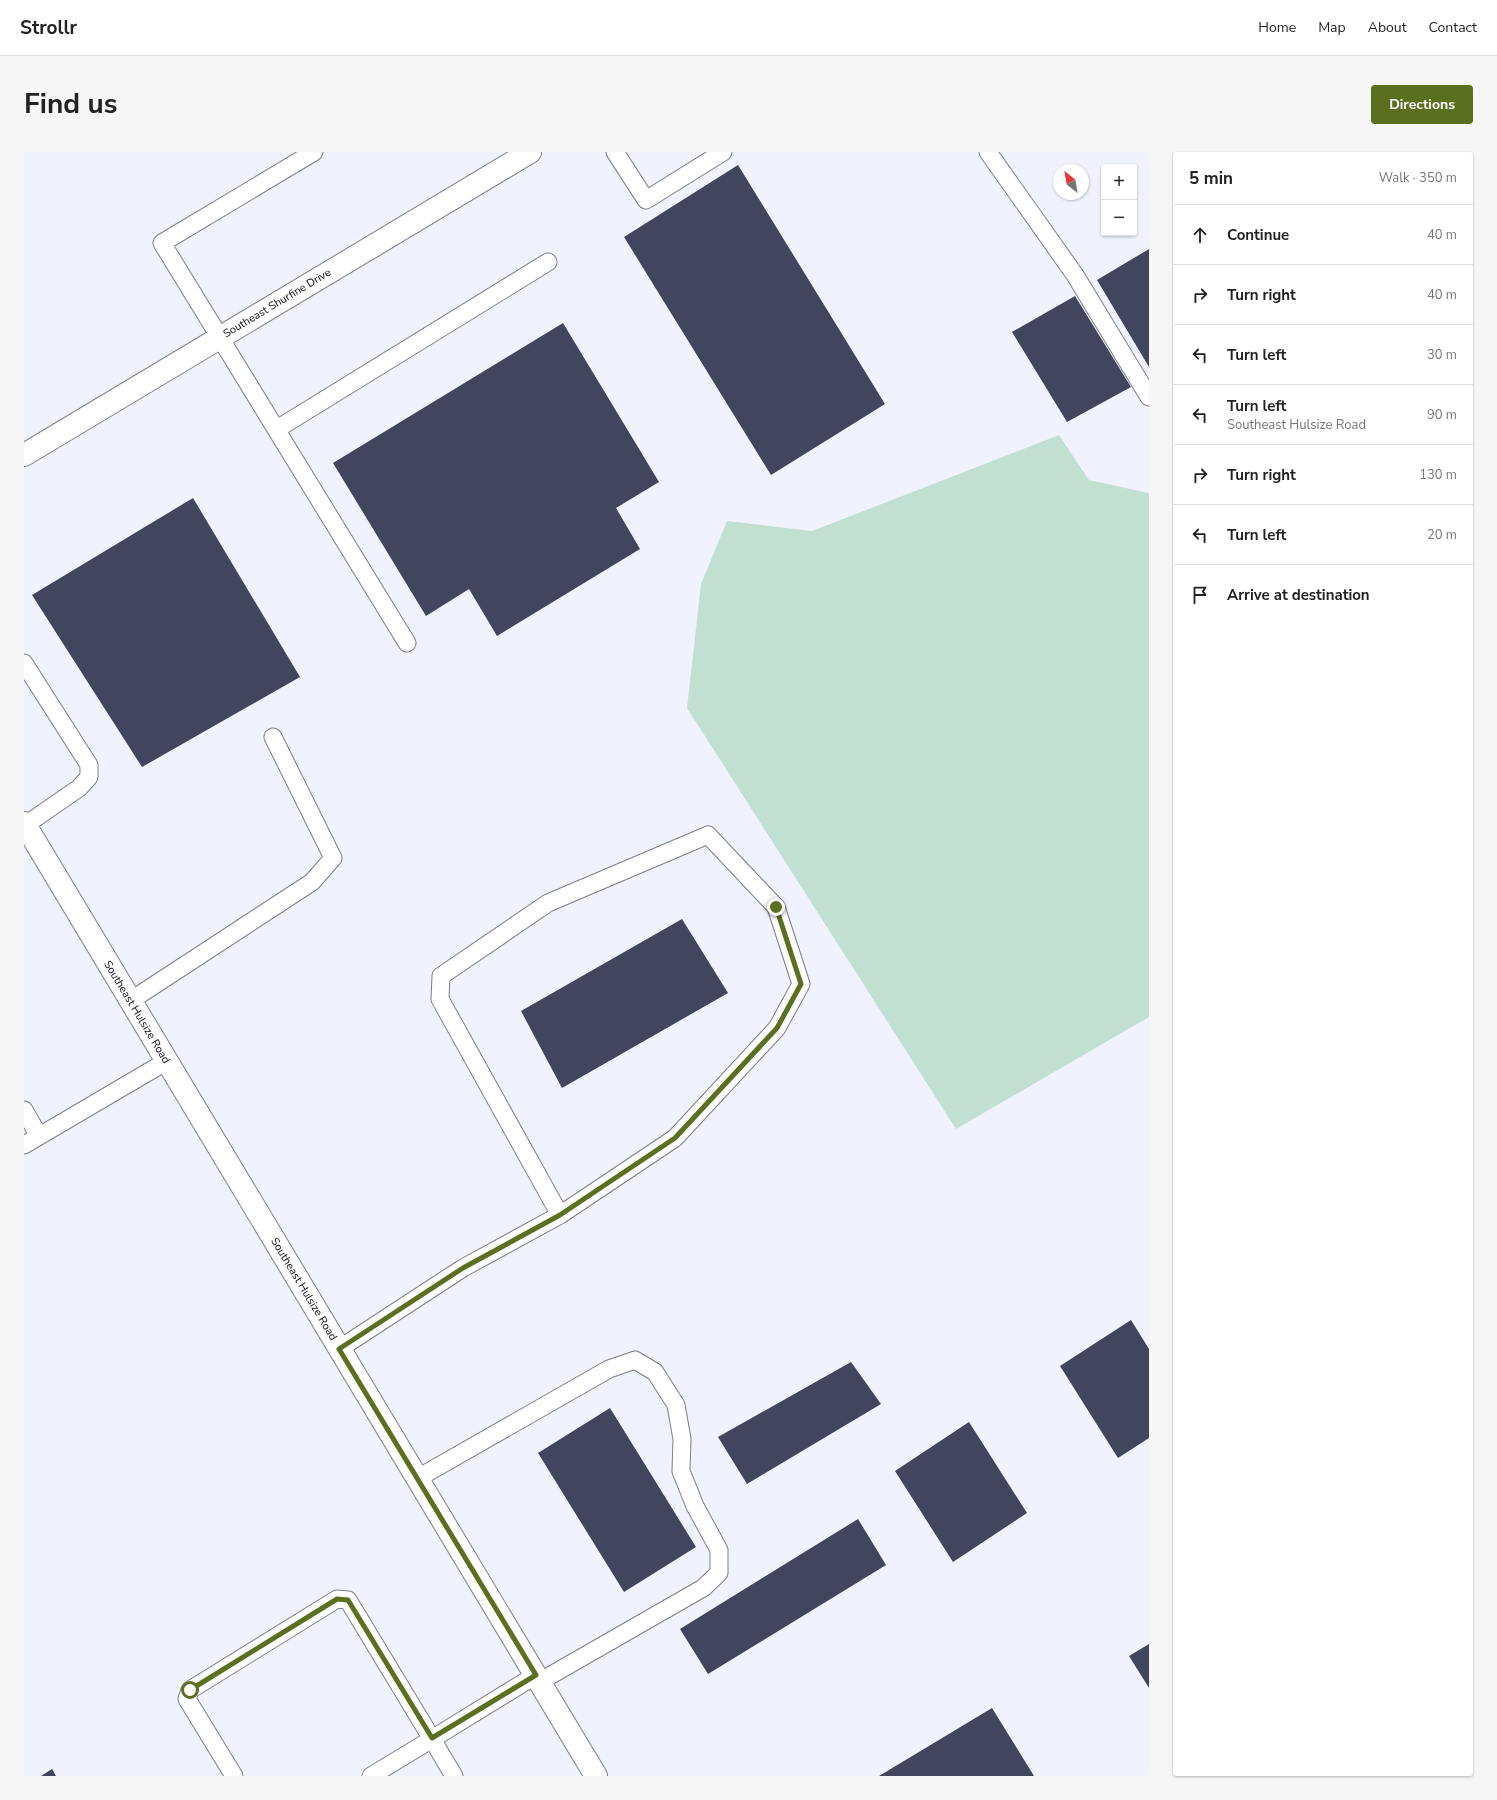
<!DOCTYPE html>
<html lang="en">
<head>
<meta charset="utf-8">
<style>
  :root { --surface:#fff; --page:#f6f6f6; --text:#222; --muted:#767676; --line:#e0e0e0; --accent:#5a6f1f }
  body { margin:0; font-family:"Nunito Sans",sans-serif; background:var(--page); color:var(--text) }
  .controls { position:absolute; right:12px; top:12px; display:grid; overflow:hidden; border-radius:4px; box-shadow:0 1px 3px #0004 }
  .controls button { width:36px; height:36px; display:grid; place-items:center; padding:0; border:0; border-bottom:1px solid var(--line); background:var(--surface); color:var(--text); font:20px sans-serif }
  .compass { position:absolute; left:1029px; top:12px; width:36px; height:36px; border-radius:50%; background:var(--surface); box-shadow:0 1px 3px #0004; rotate:329deg }
  .stop { position:absolute; width:12px; height:12px; margin:-9px; border:3px solid #5a6f1f; border-radius:50%; background:#fff }
  .stop.end { background:#5a6f1f; border-color:#fff; box-shadow:0 1px 4px #0008 }
  .list { margin:0; padding:0; list-style:none }
  h2 { display:flex; justify-content:space-between; align-items:center; height:52px; margin:0; padding:0 16px; font-size:17px }
  h2 small { font-size:13px; font-weight:400; color:var(--muted) }
  .list li { display:grid; grid-template-columns:26px 1fr auto; gap:12px; align-items:center; box-sizing:border-box; height:60px; padding:0 16px; border-top:1px solid var(--line) }
  .list b { display:block; font-size:15px; white-space:nowrap }
  .list p { margin:0; font-size:13px; white-space:nowrap; color:var(--muted) }
  .list em { font-size:13px; font-style:normal; color:var(--muted) }
  .icon { flex:none; width:22px; height:22px; fill:none; stroke:currentColor; stroke-width:2; stroke-linecap:round; stroke-linejoin:round }
  .map { position:relative; flex:none; width:1125px; height:1624px; overflow:hidden; border-radius:4px }
  header { display:flex; align-items:center; gap:24px; box-sizing:border-box; height:56px; padding:0 20px; background:var(--surface); border-bottom:1px solid var(--line) }
  header strong { font-size:19px }
  nav { display:flex; gap:22px; margin-inline-start:auto; font-size:14px }
  .intro { display:flex; align-items:center; justify-content:space-between; box-sizing:border-box; height:96px; padding:0 24px }
  h1 { margin:0; font-size:28px }
  .button { padding:10px 18px; border-radius:4px; background:var(--accent); color:#fff; font-size:14px; font-weight:700 }
  main { display:flex; gap:24px; padding:0 24px }
  aside { flex:1; background:var(--surface); border-radius:4px; box-shadow:0 1px 3px #0004 }
  .map>svg:first-child { display:block }
</style>
</head>
<body>
<header>
<strong>Strollr</strong>
<nav><a>Home</a><a>Map</a><a>About</a><a>Contact</a></nav>
</header>
<div class="intro"><h1>Find us</h1><a class="button">Directions</a></div>
<main>
<div class="map">
<svg width="1125" height="1624" viewBox="0 0 1125 1624">
  <rect width="100%" height="100%" fill="#fbfbfe"/>
  <!-- built -->
  <path fill="#f0f2fe" fill-rule="evenodd" d="M 0,0 L 1125,0 L 1125,341 L 1065,328 L 1035,283 L 788,379 L 703,369 L 932,977 L 1125,865 L 1125,1624 L 0,1624 ZM 1080,15 L 1110,15 L 1110,81 L 1080,81 ZM 1035,18 L 1059,18 L 1059,42 L 1035,42 Z"/>
  <!-- green -->
  <path fill="#c2e0d1" d="M 1035,283 L 1065,328 L 1125,341 L 1125,865 L 932,977 L 663,556 L 677,432 L 703,369 L 788,379 Z"/>
  <!-- building -->
  <path fill="#41455e" d="M 714,13 L 861,252 L 747,323 L 600,85 Z
    M 1125,97 L 1125,215 L 1073,128 Z
    M 1051,144 L 1107,235 L 1043,270 L 988,180 Z
    M 539,171 L 635,330 L 592,356 L 616,397 L 473,484 L 445,437 L 402,464 L 309,311 Z
    M 169,346 L 276,525 L 118,615 L 8,443 Z
    M 658,767 L 704,841 L 538,936 L 497,859 Z
    M 1107,1168 L 1125,1197 L 1125,1286 L 1094,1306 L 1036,1214 Z
    M 827,1210 L 857,1252 L 723,1332 L 694,1285 Z
    M 586,1256 L 672,1395 L 600,1440 L 514,1301 Z
    M 945,1270 L 1003,1361 L 929,1410 L 871,1319 Z
    M 834,1367 L 862,1413 L 684,1522 L 656,1477 Z
    M 1125,1492 L 1125,1536 L 1105,1504 Z
    M 968,1556 L 1010,1624 L 855,1624 Z
    M 28,1617 L 32,1624 L 17,1624 Z"/>
  <g fill="none" stroke-linecap="round" stroke-linejoin="round">
    <defs>
      <path id="service" d="M 290,0 L 138,91 L 383,491
        M 591,0 L 622,48 L 699,0
        M 964,0 L 1051,123 L 1125,245
        M 253,277 L 524,110
        M 0,511 L 65,613 L 65,625 L 55,636 L 0,674
        M 106,849 L 288,730 L 309,706 L 249,585
        M 0,958 L 15,984
        M 0,993 L 143,909
        M 315,1197 L 439,1116 L 536,1063 L 651,986 L 753,876 L 777,832 L 752,755 L 684,683 L 524,751 L 417,824 L 416,847 L 536,1063
        M 394,1326 L 585,1217 L 611,1208 L 631,1220 L 652,1253 L 658,1287 L 657,1319 L 671,1354 L 695,1398 L 695,1421 L 679,1436 L 515,1530
        M 210,1624 L 163,1547 L 166,1538 L 313,1447 L 324,1448 L 408,1587 L 347,1624
        M 430,1624 L 408,1587 L 512,1523"/>
      <path id="minor" d="M 0,671 L 572,1624"/>
      <path id="tertiary" d="M 0,303 L 506,0"/>
    </defs>
    <!-- service casing -->
    <use href="#service" stroke="#7c7e89" stroke-width="19"/>
    <!-- minor casing -->
    <use href="#minor" stroke="#7c7e89" stroke-width="24"/>
    <!-- tertiary casing -->
    <use href="#tertiary" stroke="#7c7e89" stroke-width="24"/>
    <!-- service -->
    <use href="#service" stroke="#fff" stroke-width="17"/>
    <!-- minor -->
    <use href="#minor" stroke="#fff" stroke-width="22"/>
    <!-- tertiary -->
    <use href="#tertiary" stroke="#fff" stroke-width="22"/>
  </g>
  <g fill="none" stroke-linecap="round" stroke-linejoin="round">
    <!-- route -->
    <path stroke="#5a6f1f" stroke-width="5" d="M 166,1538 L 313,1447 L 324,1448 L 408,1586 L 512,1523 L 315,1197 L 439,1116 L 536,1063 L 651,986 L 753,876 L 777,832 L 752,755"/>
  </g>
  <g text-anchor="middle" dominant-baseline="central" stroke-width="4" stroke-linejoin="round" paint-order="stroke">
    <!-- street labels -->
    <g font-size="11" fill="#0c0c10" stroke="#fbfbfe">
      <text transform="translate(253 151) rotate(-31)">Southeast Shurfine Drive</text>
      <text transform="translate(113 860) rotate(59)">Southeast Hulsize Road</text>
      <text transform="translate(280 1137) rotate(59)">Southeast Hulsize Road</text>
    </g>
  </g>
</svg>
<div class="controls">
<button>+</button>
<button>−</button>
</div>
<svg class="compass" viewBox="-18 -18 36 36"><path d="M0-13l5 13h-10z" fill="#e53935"/><path d="M0 13l5-13h-10z" fill="#767676"/></svg>
<div class="stop" style="left:166px;top:1538px"></div>
<div class="stop end" style="left:752px;top:755px"></div>
</div>
<aside>
<h2>5 min<small>Walk · 350 m</small></h2>
<ul class="list">
<li><svg class="icon" aria-label="ahead" viewBox="0 0 24 24"><path d="M12 20V5M6 11l6-6 6 6"/></svg><div><b>Continue</b></div><em>40 m</em></li>
<li><svg class="icon" aria-label="right" viewBox="0 0 24 24"><path d="M7 20v-9h11M14 6l5 5-5 5"/></svg><div><b>Turn right</b></div><em>40 m</em></li>
<li><svg class="icon" aria-label="left" viewBox="0 0 24 24"><path d="M17 20v-9H6M10 6l-5 5 5 5"/></svg><div><b>Turn left</b></div><em>30 m</em></li>
<li><svg class="icon" aria-label="left" viewBox="0 0 24 24"><path d="M17 20v-9H6M10 6l-5 5 5 5"/></svg><div><b>Turn left</b><p>Southeast Hulsize Road</p></div><em>90 m</em></li>
<li><svg class="icon" aria-label="right" viewBox="0 0 24 24"><path d="M7 20v-9h11M14 6l5 5-5 5"/></svg><div><b>Turn right</b></div><em>130 m</em></li>
<li><svg class="icon" aria-label="left" viewBox="0 0 24 24"><path d="M17 20v-9H6M10 6l-5 5 5 5"/></svg><div><b>Turn left</b></div><em>20 m</em></li>
<li><svg class="icon" aria-label="arrive" viewBox="0 0 24 24"><path d="M6 21V4h12l-3 4 3 4H6"/></svg><div><b>Arrive at destination</b></div></li>
</ul>
</aside>
</main>
</body>
</html>
